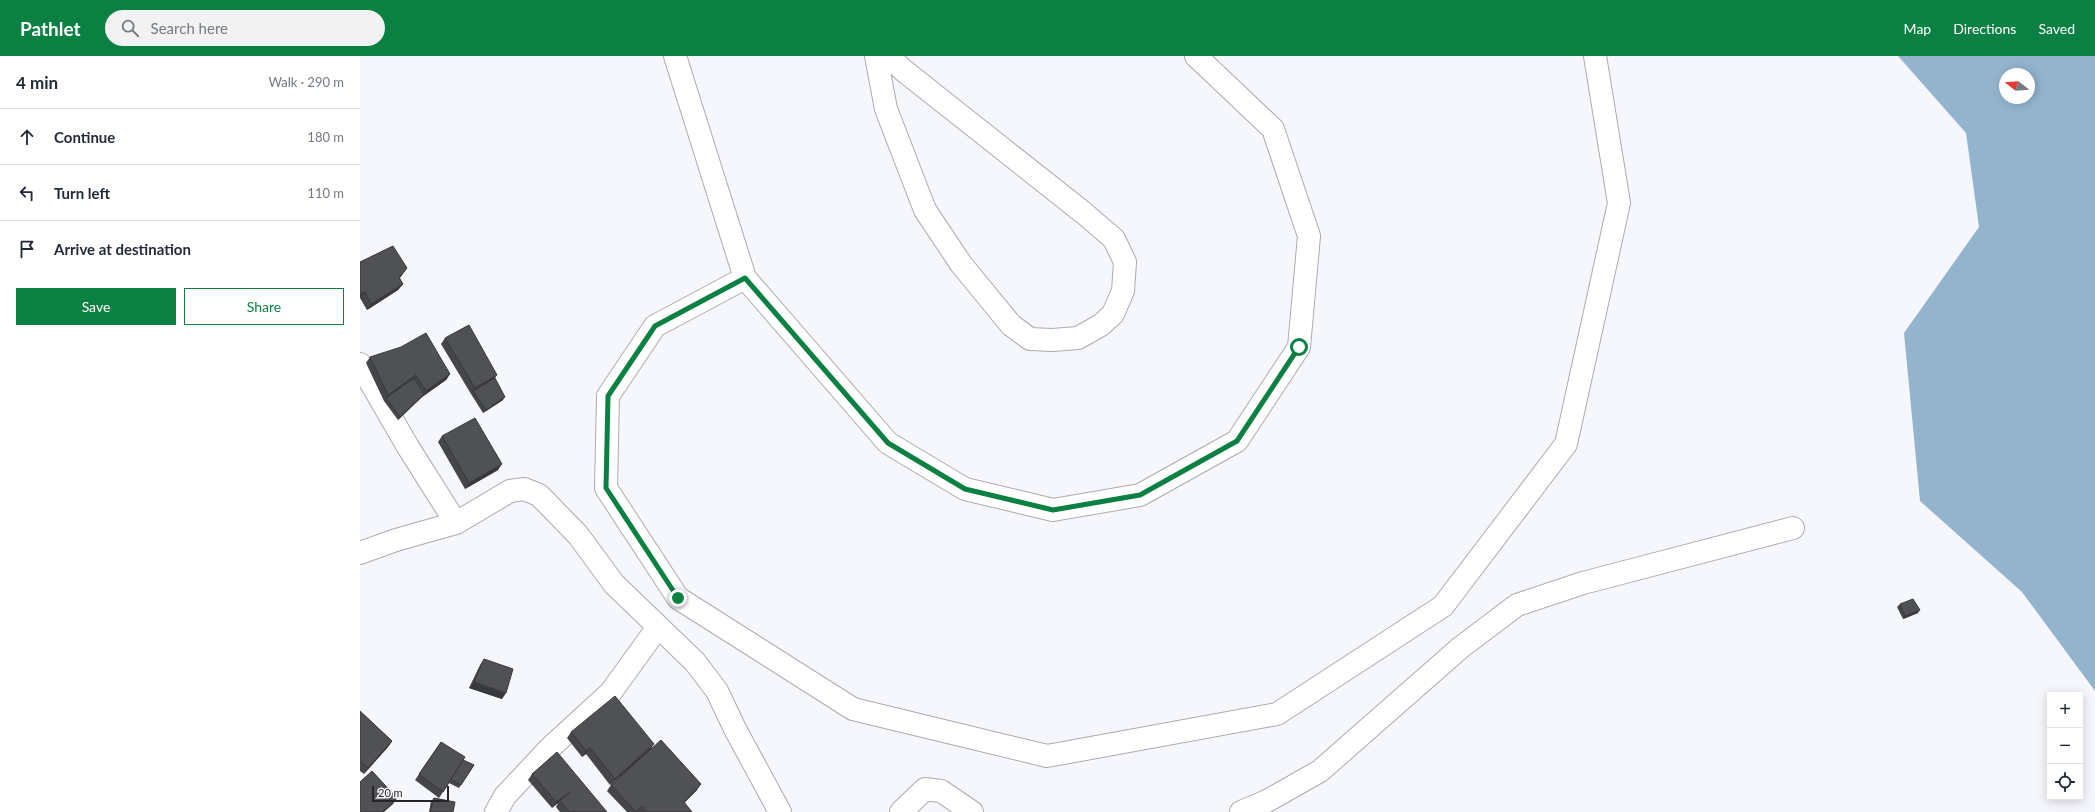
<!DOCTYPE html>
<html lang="en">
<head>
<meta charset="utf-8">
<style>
  :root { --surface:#fff; --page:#f2f2f3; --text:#1f2937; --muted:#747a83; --line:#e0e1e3; --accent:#0b8043 }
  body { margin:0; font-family:Lato,sans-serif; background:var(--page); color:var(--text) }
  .controls { position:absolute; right:12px; bottom:12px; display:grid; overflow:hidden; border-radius:0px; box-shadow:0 2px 10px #0003 }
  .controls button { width:36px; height:36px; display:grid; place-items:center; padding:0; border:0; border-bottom:1px solid var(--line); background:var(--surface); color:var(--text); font:20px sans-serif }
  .compass { position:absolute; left:1639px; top:12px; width:36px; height:36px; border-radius:50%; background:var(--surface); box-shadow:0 2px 10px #0003; rotate:287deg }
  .scale { position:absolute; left:12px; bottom:10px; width:77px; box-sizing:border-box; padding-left:4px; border:2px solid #252527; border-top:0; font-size:11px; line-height:14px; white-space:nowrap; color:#252527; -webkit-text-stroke:3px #f6f7fd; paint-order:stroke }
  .stop { position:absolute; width:12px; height:12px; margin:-9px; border:3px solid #0b8043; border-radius:50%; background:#fff }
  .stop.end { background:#0b8043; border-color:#fff; box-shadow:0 1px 4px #0008 }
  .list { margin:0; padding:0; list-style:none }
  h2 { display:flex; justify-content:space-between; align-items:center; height:52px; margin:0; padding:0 16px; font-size:17px }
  h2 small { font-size:13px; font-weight:400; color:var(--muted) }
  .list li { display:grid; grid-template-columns:26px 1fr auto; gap:12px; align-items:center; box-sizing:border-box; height:56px; padding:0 16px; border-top:1px solid var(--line) }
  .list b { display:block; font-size:15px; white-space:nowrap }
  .list em { font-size:13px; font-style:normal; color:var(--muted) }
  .actions { display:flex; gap:8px; padding:12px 16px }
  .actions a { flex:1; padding:9px 0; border:1px solid var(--accent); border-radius:0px; text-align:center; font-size:14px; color:var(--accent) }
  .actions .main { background:var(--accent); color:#fff }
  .icon { flex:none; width:22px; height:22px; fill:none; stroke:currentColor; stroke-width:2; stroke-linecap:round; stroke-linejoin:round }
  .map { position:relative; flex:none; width:1735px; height:756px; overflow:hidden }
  header { display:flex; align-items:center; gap:24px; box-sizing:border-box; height:56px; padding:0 20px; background:var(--accent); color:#fff }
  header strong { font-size:19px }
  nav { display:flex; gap:22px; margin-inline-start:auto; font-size:14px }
  .search { width:280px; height:36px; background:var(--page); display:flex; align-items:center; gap:10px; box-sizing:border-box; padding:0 14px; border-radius:22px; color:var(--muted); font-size:15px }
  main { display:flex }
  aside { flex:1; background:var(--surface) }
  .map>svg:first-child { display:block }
</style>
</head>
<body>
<header>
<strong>Pathlet</strong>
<div class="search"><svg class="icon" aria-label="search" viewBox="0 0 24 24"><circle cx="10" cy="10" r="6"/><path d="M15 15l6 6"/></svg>Search here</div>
<nav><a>Map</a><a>Directions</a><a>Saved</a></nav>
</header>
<main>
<aside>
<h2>4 min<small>Walk · 290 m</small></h2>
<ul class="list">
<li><svg class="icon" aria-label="ahead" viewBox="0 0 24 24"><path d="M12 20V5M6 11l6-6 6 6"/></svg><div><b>Continue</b></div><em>180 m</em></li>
<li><svg class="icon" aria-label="left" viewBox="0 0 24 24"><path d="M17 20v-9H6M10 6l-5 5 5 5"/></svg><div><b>Turn left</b></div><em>110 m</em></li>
<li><svg class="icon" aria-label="arrive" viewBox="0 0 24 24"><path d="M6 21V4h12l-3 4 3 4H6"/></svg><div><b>Arrive at destination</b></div></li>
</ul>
<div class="actions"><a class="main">Save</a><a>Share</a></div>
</aside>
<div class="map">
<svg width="1735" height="756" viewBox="0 0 1735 756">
  <rect width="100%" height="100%" fill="#f6f7fd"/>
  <!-- water -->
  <path fill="#94b4ce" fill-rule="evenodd" d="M 1538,0 L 1735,0 L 1735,635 L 1662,536 L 1560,445 L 1544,277 L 1619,171 L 1606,77 ZM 1645,18 L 1669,18 L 1669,42 L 1645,42 Z"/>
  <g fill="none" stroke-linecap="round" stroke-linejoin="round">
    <defs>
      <path id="minor" d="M 315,0 L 385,222 L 528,387 L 605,433 L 693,454 L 780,439 L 877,385 L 939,291 L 949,180 L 913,73 L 836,0
        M 516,0 L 526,53 L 565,154 L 601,208 L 651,269 L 670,283 L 692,284 L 718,282 L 741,269 L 753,258 L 763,235 L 765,206 L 754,183 L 725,158 L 543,14 L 528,0
        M 385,222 L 295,270 L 248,340 L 246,432 L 318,542 L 493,653 L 687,700 L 917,658 L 1083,550 L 1206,388 L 1259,147 L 1235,0
        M 0,308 L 48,391 L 96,467
        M 0,497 L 36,484 L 96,467 L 150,435 L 164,433 L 179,439 L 218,479 L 254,528 L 335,606 L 357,635 L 375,673 L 420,756
        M 136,756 L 145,740 L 191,691 L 251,636 L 298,571
        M 541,756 L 565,733 L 581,735 L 612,756
        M 881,756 L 907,745 L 960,715 L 1100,592 L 1157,549 L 1223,527 L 1433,472"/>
    </defs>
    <!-- minor casing -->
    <use href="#minor" stroke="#aaabb0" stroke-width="24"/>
    <!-- minor -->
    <use href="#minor" stroke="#fff" stroke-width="22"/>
  </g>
  <!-- wall -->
  <path fill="#454649" d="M 0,206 L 47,212 L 40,222 L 43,228 L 38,234 L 7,254 L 0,242 Z
    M 85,282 L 135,322 L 143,344 L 123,357 L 111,338 L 81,288 Z
    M 10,301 L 90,318 L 86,324 L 62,341 L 38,364 L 24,345 L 6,307 Z
    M 82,380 L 138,414 L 105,433 L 78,386 Z
    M 1540,548 L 1558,557 L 1543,563 L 1537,551 Z
    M 124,603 L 142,643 L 109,632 L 120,609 Z
    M 0,655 L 32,685 L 28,691 L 4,718 L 0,715 Z
    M 211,676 L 292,692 L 337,734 L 324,747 L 332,756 L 267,756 L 247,735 L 251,729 L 271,711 L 250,729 L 226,698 L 222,701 L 207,682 Z
    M 81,686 L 103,704 L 114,709 L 99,732 L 89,727 L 79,742 L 55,724 Z
    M 172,718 L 247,756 L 200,756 L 196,751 L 198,747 L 192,752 L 168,724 Z
    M 74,742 L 93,756 L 69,756 L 71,745 Z"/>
  <!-- shaded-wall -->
  <path fill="#38393c" d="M 43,228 L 38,234 L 7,254 L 11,248 Z
    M 5,236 L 0,242 L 0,238 Z
    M 90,318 L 86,324 L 62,341 L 66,335 Z
    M 56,319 L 52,325 L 26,342 L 28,339 Z
    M 137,319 L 133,325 L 113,335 L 115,332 Z
    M 64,338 L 62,341 L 38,364 L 40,361 Z
    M 145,341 L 143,344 L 123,357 L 126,354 Z
    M 142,408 L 138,414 L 105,433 L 109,427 Z
    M 1560,554 L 1558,557 L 1543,563 L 1545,560 Z
    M 114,626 L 146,637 L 142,643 L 109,632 Z
    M 32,685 L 28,691 L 4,718 L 8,712 Z
    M 294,688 L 290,694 L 250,729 L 255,723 Z
    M 230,692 L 226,698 L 222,701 L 226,695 Z
    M 341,728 L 337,734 L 319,752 L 324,746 Z
    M 210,736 L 200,745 L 198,747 L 192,752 L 196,746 Z
    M 37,742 L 33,748 L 24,756 L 22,756 Z"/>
  <!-- building -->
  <path fill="#505155" stroke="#38393c" d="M 33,190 L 47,212 L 39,222 L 43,228 L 11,248 L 5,236 L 0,238 L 0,206 Z
    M 109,269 L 137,319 L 115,332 L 85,282 Z
    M 66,277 L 90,318 L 66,335 L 56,319 L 28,339 L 10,301 L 41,291 Z
    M 54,322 L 64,338 L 40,361 L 26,342 Z
    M 135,322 L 145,341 L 126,354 L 113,335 Z
    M 115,362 L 142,408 L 109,427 L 82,380 Z
    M 1553,543 L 1560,554 L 1545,560 L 1540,548 Z
    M 124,603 L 153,613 L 146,637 L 114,626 Z
    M 255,640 L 294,688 L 255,723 L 230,692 L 226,695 L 211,676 Z
    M 0,655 L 32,685 L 8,712 L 0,705 Z
    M 301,684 L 341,728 L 324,746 L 332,756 L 287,756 L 282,750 L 276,756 L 251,729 Z
    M 81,686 L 105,701 L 83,736 L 59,718 Z
    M 197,696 L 247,756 L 209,756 L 200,745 L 210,736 L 196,746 L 172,718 Z
    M 103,704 L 114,709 L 101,729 L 91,723 Z
    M 12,715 L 37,742 L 22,756 L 0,756 L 0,726 Z
    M 74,742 L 95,746 L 93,756 L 70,756 Z"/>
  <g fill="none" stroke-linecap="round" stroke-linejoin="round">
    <!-- route -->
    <path stroke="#0b8043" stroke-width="5" d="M 318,542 L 246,432 L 248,340 L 295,270 L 385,222 L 528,387 L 605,433 L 693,454 L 780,439 L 877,385 L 939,291"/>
  </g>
</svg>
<div class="controls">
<button>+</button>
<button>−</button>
<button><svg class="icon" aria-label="locate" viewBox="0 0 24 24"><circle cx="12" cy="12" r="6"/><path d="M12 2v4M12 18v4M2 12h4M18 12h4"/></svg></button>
</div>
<svg class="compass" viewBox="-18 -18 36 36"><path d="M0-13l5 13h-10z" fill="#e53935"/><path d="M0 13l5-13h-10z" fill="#747a83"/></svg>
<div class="scale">20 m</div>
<div class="stop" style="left:939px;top:291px"></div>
<div class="stop end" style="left:318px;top:542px"></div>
</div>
</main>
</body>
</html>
